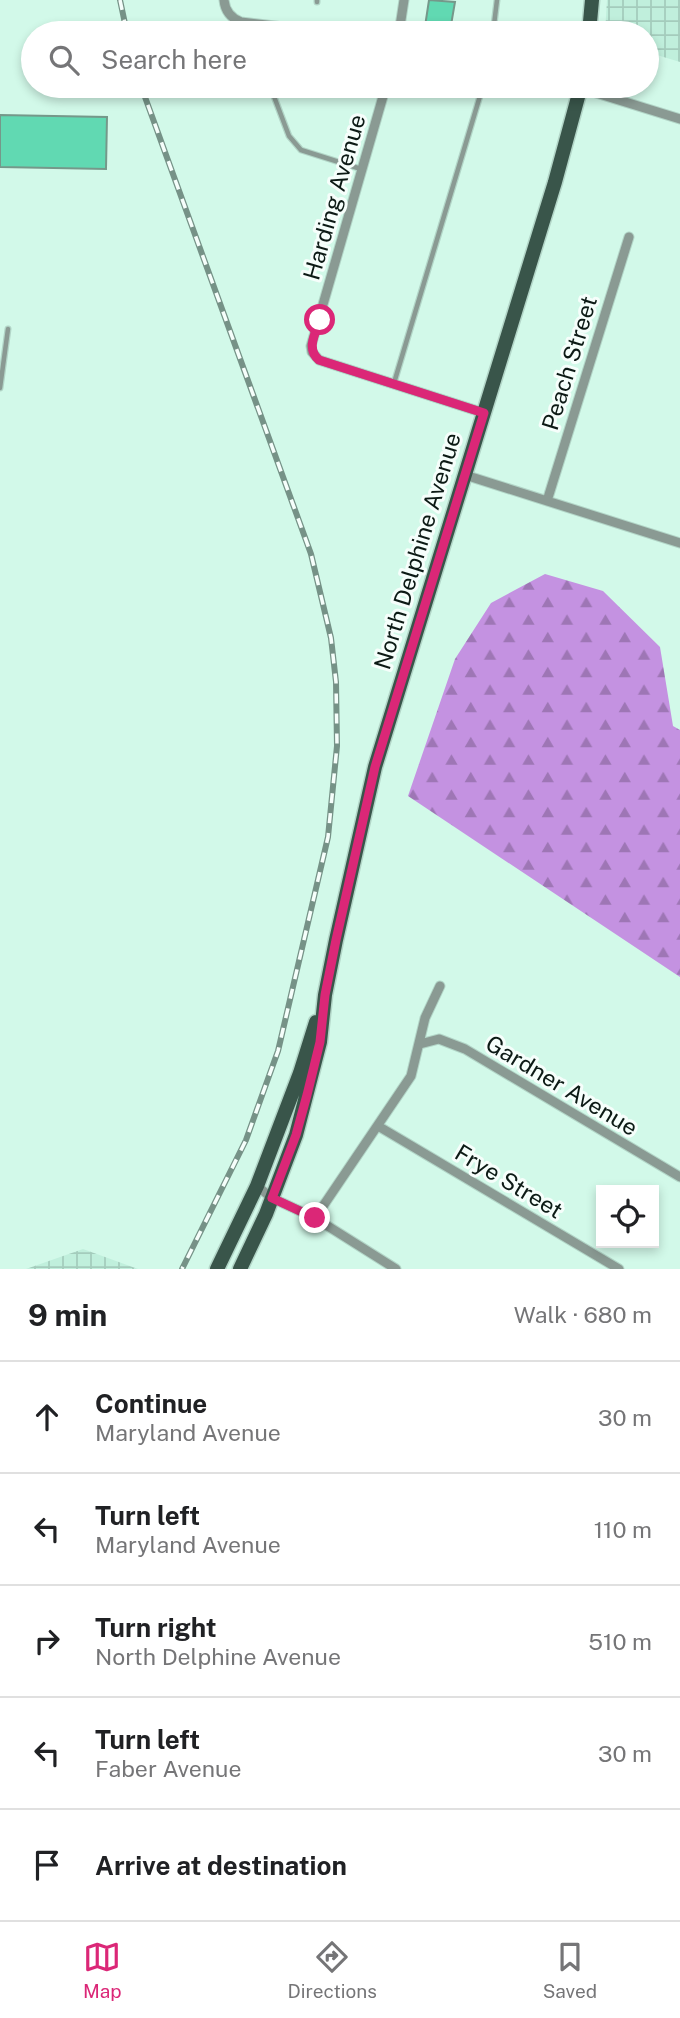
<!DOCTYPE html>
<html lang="en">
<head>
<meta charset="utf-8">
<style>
  :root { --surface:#fff; --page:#f6f6f6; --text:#202124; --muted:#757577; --line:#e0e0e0; --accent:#db2777 }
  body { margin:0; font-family:"Public Sans",sans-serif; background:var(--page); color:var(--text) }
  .controls { position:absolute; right:21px; bottom:21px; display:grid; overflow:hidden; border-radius:0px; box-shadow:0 4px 10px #0003 }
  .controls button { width:63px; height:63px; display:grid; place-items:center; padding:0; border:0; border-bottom:2px solid var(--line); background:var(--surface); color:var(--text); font:35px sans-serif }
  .stop { position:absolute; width:21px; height:21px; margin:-16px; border:5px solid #db2777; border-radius:50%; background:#fff }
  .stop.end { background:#db2777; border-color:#fff; box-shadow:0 2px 7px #0008 }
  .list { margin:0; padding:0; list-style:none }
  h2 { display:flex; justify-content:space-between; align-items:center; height:91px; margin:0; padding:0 28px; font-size:30px }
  h2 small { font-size:23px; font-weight:400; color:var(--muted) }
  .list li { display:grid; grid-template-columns:46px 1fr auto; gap:21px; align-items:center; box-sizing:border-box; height:112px; padding:0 28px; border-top:2px solid var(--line) }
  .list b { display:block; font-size:26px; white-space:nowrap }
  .list p { margin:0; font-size:23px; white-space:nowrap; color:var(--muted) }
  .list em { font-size:23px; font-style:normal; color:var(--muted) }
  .icon { flex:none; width:38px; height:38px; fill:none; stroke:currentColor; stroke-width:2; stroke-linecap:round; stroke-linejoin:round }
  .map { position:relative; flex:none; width:680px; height:1269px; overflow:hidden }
  .search { position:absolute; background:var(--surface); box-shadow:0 4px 10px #0003; left:21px; right:21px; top:21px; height:77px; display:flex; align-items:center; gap:18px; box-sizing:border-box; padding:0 24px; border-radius:38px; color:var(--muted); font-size:26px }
  .sheet { height:651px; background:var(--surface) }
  nav { display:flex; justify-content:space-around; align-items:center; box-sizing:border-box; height:98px; border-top:2px solid var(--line); background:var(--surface); font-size:19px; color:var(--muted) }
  nav a { display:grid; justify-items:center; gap:4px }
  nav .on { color:var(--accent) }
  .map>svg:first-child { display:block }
</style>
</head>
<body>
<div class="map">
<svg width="680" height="1269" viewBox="0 0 680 1269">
  <defs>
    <pattern id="industrial-grid" width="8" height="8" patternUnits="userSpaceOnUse" patternTransform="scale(1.75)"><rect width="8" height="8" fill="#c0efdc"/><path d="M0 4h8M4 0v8" fill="none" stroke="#a4ccbc"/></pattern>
    <pattern id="forest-firs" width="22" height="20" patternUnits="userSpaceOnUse" patternTransform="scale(1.75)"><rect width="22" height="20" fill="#c492e1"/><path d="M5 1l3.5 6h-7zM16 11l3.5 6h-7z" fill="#9e76b5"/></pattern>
  </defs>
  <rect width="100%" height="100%" fill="#d2f9e9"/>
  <!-- industrial -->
  <path fill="url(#industrial-grid)" d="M 607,0 L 680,0 L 680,62 L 647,52 L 647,33 L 605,33 Z
    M 83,1249 L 138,1269 L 26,1269 Z"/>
  <!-- forest -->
  <path fill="url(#forest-firs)" d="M 545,574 L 603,591 L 660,647 L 673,726 L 680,730 L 680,977 L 408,796 L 455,659 L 491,603 Z"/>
  <!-- building -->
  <path fill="#61d9b2" stroke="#75988a" stroke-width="2" d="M 429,0 L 455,2 L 451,25 L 454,26 L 453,33 L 424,33 Z
    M 0,115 L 107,117 L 106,169 L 0,167 Z"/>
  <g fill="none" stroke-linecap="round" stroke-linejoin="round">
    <defs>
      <path id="service" d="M 317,2 L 317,0
        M 493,33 L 497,0
        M 270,86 L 289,136 L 301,150 L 361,169
        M 394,383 L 483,86
        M 0,388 L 8,329"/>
      <path id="minor" d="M 224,0 C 225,11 231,18 241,22 L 334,33
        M 399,33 L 404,0
        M 386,86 L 311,346 L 312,352 L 319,360 L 484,413
        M 585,86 L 593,92 L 680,119
        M 465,475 L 680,543
        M 547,501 L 629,237
        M 420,1044 L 439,1039 L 465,1049 L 680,1177
        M 378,1126 L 619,1269
        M 257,1186 L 272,1198 L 315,1218 L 396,1269
        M 315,1218 L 411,1076 L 425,1018 L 440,986"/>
      <path id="primary" d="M 589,33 L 592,0
        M 217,1269 L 257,1186 L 300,1073 L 316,1022
        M 240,1269 L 266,1214 L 296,1135 L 320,1042 L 325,995 L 336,940 L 375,767 L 555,182 L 581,86"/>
    </defs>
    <!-- service casing -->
    <use href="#service" stroke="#b2d5c7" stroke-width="7"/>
    <!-- minor casing -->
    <use href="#minor" stroke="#b2d5c7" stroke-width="11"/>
    <!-- primary casing -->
    <use href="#primary" stroke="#b2d5c7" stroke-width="17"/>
    <!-- service -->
    <use href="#service" stroke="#8a9a93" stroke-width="4.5"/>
    <!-- minor -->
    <use href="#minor" stroke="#8a9a93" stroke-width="9"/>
    <!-- primary -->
    <use href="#primary" stroke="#39554a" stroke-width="14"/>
    <defs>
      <path id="rail" d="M 120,0 L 127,33
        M 141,86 L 311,554 L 331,638 L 336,682 L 337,746 L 328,837 L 278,1051 L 246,1140 L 182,1269"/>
    </defs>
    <!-- rail casing -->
    <use href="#rail" stroke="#769287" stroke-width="6"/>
    <!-- rail -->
    <use href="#rail" stroke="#f6fefb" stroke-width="3.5" stroke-dasharray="10" stroke-linecap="butt"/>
  </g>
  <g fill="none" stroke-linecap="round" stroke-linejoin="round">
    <!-- route -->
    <path stroke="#db2777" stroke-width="9" d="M 315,1218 L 272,1198 L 296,1135 L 307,1095 L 320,1042 L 325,995 L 336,940 L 375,767 L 484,413 L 319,360 C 306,349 315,334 320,320"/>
  </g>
  <g text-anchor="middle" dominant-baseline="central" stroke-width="6" stroke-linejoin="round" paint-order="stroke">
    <!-- street labels -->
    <g font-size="23" fill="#0c1a15" stroke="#f6fefb">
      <text transform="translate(334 197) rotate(-74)">Harding Avenue</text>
      <text transform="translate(569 363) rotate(-73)">Peach Street</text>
      <text transform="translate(417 551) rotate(-73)">North Delphine Avenue</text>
      <text transform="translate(562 1085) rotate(31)">Gardner Avenue</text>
      <text transform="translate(509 1181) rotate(31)">Frye Street</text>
    </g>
  </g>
</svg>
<div class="controls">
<button><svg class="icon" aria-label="locate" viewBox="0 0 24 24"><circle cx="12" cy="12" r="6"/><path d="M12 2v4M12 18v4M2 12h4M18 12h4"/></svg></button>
</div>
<div class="stop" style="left:320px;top:320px"></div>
<div class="stop end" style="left:315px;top:1218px"></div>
<div class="search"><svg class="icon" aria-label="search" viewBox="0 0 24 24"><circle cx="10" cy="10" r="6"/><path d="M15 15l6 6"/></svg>Search here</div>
</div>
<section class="sheet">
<h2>9 min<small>Walk · 680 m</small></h2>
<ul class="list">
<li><svg class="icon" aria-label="ahead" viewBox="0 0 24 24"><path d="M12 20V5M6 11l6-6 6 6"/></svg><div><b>Continue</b><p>Maryland Avenue</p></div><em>30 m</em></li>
<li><svg class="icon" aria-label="left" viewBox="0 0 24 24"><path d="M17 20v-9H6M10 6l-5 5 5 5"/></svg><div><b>Turn left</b><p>Maryland Avenue</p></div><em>110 m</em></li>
<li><svg class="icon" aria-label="right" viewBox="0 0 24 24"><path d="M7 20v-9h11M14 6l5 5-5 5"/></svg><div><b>Turn right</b><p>North Delphine Avenue</p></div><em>510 m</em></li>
<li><svg class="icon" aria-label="left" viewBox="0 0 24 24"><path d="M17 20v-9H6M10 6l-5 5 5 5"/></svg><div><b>Turn left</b><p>Faber Avenue</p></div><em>30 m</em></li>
<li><svg class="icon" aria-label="arrive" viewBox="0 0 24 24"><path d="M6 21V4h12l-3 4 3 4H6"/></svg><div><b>Arrive at destination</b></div></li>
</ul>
</section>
<nav>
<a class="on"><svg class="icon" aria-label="map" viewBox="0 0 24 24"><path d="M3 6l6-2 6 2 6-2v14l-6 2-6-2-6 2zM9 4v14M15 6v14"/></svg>Map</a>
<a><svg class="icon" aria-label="directions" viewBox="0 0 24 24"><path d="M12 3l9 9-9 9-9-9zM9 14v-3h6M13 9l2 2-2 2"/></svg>Directions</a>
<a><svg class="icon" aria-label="saved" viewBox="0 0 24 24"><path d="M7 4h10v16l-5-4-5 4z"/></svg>Saved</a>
</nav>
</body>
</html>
